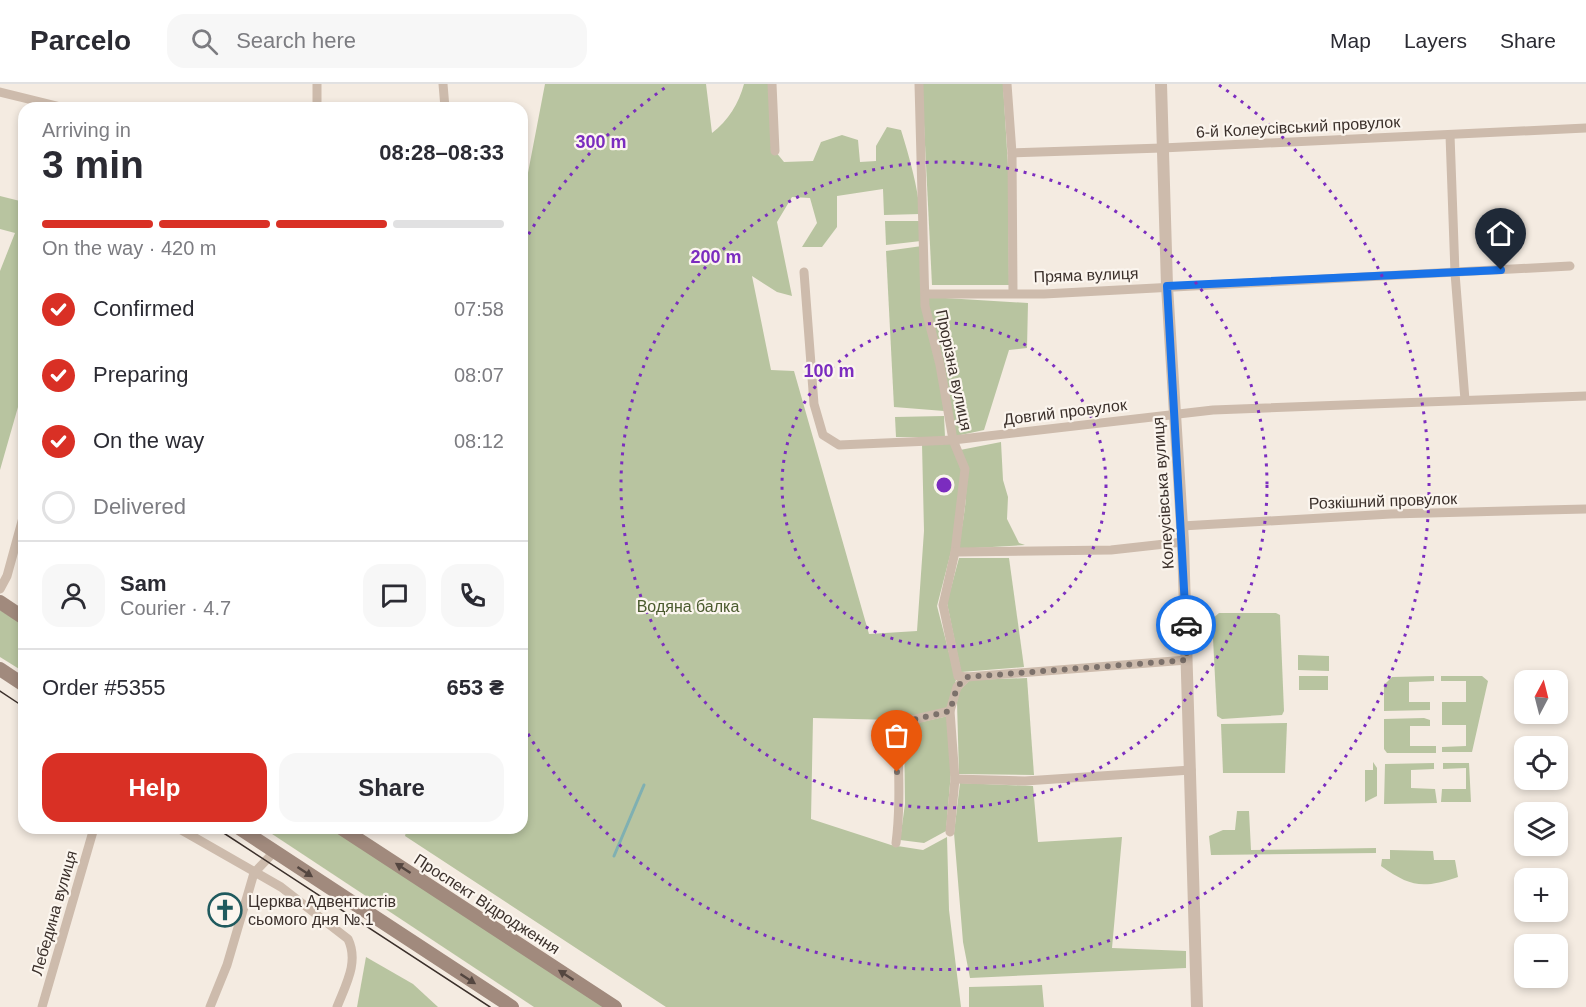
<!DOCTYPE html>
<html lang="en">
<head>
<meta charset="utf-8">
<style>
  :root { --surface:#fff; --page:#f7f7f7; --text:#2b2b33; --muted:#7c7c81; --line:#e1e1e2; --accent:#d93025 }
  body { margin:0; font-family:Arial,sans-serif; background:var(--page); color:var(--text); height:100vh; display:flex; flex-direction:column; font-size:22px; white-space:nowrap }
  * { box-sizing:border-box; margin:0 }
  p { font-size:20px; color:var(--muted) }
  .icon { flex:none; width:33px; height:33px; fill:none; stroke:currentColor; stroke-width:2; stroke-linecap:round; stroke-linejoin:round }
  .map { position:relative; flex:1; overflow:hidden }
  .panel { position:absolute; left:18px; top:18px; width:510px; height:732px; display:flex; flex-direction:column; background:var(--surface); border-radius:18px; box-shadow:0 3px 9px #0003 }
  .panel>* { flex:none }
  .needle { width:39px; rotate:7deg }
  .buttons { position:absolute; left:1514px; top:586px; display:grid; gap:12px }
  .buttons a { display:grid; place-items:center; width:54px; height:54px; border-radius:12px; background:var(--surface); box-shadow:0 3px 9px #0003; font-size:30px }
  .pin { position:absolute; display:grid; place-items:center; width:51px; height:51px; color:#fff; margin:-62px -26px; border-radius:50% 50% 50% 0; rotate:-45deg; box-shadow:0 0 6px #0007 }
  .pin .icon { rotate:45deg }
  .courier { position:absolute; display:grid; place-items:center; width:60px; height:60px; margin:-30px; border:4px solid #1a73e8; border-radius:50%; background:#fff; color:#222; box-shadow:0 2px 8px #0007 }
  .head em { font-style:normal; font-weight:600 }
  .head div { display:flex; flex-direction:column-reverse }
  .head { display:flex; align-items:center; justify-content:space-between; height:102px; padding:0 24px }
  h1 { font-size:39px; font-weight:600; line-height:45px }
  .bar { display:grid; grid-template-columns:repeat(4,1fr); gap:9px 6px; align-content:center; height:72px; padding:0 24px }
  .bar i { height:8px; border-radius:4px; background:var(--line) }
  .bar .current { background:var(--accent) }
  .bar p { grid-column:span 4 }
  .line { display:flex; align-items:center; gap:15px; padding:0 24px; border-top:2px solid var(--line) }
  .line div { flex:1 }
  .round { display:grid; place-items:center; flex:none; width:63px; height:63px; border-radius:18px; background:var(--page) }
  ol { padding:0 24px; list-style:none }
  li { display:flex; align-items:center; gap:18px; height:66px }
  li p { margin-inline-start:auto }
  li .icon { padding:6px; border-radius:50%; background:var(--accent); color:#fff; stroke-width:4 }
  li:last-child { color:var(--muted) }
  li i { width:33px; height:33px; border:3px solid var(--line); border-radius:50% }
  .action { display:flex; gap:12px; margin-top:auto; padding:12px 24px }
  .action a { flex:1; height:69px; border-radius:18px; background:var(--accent); color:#fff; font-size:24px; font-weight:600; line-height:69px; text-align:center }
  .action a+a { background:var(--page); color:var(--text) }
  header { display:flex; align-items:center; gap:36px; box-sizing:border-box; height:84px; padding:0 30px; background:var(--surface); border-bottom:2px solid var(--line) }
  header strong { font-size:28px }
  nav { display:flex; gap:33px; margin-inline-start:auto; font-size:21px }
  .search { width:420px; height:54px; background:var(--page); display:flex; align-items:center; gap:15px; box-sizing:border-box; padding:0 21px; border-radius:18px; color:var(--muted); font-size:22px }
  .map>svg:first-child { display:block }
  .green { fill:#b8c4a0 }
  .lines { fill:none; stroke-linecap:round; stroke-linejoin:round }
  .stream { stroke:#7fb0b2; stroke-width:3 }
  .minor { stroke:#cdbbac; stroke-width:9 }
  .tertiary { stroke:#cdbbac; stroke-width:12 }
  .secondary { stroke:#a18a7d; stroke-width:14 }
  .tram { stroke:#3b302b; stroke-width:1.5 }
  .oneway { fill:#544640 }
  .done { stroke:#7c716b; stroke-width:6; stroke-dasharray:0 10.8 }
  .route { stroke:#1a73e8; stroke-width:8 }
  .ring { fill:none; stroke:#7b2cbf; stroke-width:3; stroke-dasharray:3 6 }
  .labels { text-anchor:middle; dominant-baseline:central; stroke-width:4.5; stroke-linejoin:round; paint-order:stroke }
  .street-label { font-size:16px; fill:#3b302b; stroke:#fbf5ee }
  .park-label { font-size:16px; fill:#4a5a2e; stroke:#fbf5ee }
  .poi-label { font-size:16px; fill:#3b302b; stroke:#fbf5ee; text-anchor:start }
  .centre { fill:#7b2cbf; stroke:#fbf5ee; stroke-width:3 }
  .ring-label { font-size:18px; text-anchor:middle; font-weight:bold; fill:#7b2cbf; stroke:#fbf5ee; stroke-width:4.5; stroke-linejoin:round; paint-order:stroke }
</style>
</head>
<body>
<header>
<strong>Parcelo</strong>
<div class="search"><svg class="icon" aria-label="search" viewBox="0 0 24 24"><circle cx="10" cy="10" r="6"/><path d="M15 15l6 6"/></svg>Search here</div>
<nav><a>Map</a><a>Layers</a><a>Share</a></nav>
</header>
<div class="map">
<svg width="1586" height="923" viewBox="0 0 1586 923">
  <rect width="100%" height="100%" fill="#f4ebe1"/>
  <g class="green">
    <path d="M545,0H706L712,49C728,37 739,19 744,0H772L775,67L784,78L813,77L821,58L842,51L858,56L860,78L876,77V62L887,43L901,46C909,72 918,103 920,130L884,131L883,105L837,112V143L822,163H802L817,139L810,114L792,113L777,138L792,212L777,208L752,192L771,286L794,287L869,550L917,547L924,447L922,360L951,359L962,386L953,460L937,522L956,596L947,624L894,636L813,634L811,735L891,761L923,766L947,753L949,826L961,923H666L405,752L407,744H522V120Z"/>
    <path d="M922,0H1003L1008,82L1009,201H932Z"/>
    <path d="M0,112L24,118V302L0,386V187L15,149L0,145Z"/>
    <path d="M885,137H920L921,157L886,161Z"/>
    <path d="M922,162L944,327L894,323L886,167Z"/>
    <path d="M929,213L1028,219L1027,264L1009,266L984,346L956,352L929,223Z"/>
    <path d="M944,332L945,353H896L895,333Z"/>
    <path d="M1001,358L1003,396L1008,413L1007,435L1019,459L1025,461L958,465C964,432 972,397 960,366Z"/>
    <path d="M959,474H1009L1024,583L961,588L947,519Z"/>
    <path d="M0,526L24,541V588L0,573Z"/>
    <path d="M1219,529H1276L1280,531L1284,627L1282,631L1222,635L1217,632L1212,535Z"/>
    <path d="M1298,571L1329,572V587L1298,586Z"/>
    <rect x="1299" y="592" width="29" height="14"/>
    <path d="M1434,592V597L1409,598V618H1430V626L1384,627V601L1392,593Z"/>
    <path d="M1441,592H1482L1488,597L1472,668H1442V663L1466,662V641H1442V618H1466V597H1441Z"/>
    <path d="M1027,594L1034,691L959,690L957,618L959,607L970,596Z"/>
    <path d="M948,632L951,688L946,747L924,759L900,756L905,720L904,642Z"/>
    <path d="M1424,634L1430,636V642H1410V662H1436V669H1387L1384,665V635Z"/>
    <path d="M1287,639L1285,689H1223L1221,640Z"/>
    <path d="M1373,678L1377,684V712L1365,718V686H1373Z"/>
    <path d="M1434,679V685L1411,686V704L1435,705L1437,719L1384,720L1385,680Z"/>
    <path d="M1443,679H1469L1471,718H1441L1442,705H1466V684L1443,685Z"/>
    <path d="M960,699L1033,702L1038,758L1122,753L1112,864L1186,867V884L970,894L963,858L954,749Z"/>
    <path d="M1237,727H1249L1251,766L1376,764V769L1211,771L1209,752L1223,746H1235Z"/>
    <path d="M263,744H334L605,923H534Z"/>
    <path d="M1390,766L1433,767L1434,776H1455L1458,793C1422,805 1411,803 1381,782L1382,775H1390Z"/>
    <path d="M366,873L413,900L438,923H357Z"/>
    <path d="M1042,901L1044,923H969V903Z"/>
  </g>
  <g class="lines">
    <path class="stream" d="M614,772L644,701"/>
    <g class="minor">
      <path d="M317,0V24"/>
      <path d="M443,0L445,24"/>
      <path d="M772,0L775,67"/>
      <path d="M919,0L925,222L940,281L953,356L965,385L955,468L943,521L958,592L967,593L957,603L950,627L955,695L950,748"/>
      <path d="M1007,0L1012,69L1013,208"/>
      <path d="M0,8L65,24"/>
      <path d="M1450,51L1455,189L1465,316"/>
      <path d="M1012,69L1162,64L1586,44"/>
      <path d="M804,188L814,320L823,351L839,361L953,356L1213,326L1586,312"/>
      <path d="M926,210H1044L1570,182"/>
      <path d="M1182,442L1391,430L1586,425"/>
      <path d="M955,468L1111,466L1183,458"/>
      <path d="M0,505L7,492L24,430"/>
      <path d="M967,593L1187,576"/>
      <path d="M955,695L1025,697L1191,686"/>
      <path d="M178,744L281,803L348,855C359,878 346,900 337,923"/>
      <path d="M896,759C901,720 898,682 898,643L903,638L950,627"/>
      <path d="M42,923L94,744"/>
      <path d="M210,923L227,881L254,789L274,768"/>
    </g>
    <path class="tertiary" d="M1161,0L1167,202L1183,458L1197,923"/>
    <g class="secondary">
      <path d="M0,518L24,534"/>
      <path d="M0,585L24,601"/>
      <path d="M239,744L512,923"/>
      <path d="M341,744L615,923"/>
    </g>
    <g class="tram">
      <path d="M0,607L24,623"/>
      <path d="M216,744L490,923"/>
    </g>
  </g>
  <defs><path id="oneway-solid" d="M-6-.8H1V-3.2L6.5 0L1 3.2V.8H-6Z" transform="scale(1.5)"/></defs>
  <g class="oneway">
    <use href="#oneway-solid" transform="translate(403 784) rotate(-147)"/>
    <use href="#oneway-solid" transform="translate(305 788) rotate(33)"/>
    <use href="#oneway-solid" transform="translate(566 891) rotate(-147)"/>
    <use href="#oneway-solid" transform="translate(468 895) rotate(33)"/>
  </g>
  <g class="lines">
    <path class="done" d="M897,688L900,639L950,627L957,603L967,593L1187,576L1186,541"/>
    <path class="route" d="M1186,541L1167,202L1501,186"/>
  </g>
  <g class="ring">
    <circle cx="944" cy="401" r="162"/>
    <circle cx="944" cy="401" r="323"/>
    <path d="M524 158A485 485 0 0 1 669 1M1219 1A485 485 0 1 1 524 643"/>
  </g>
  <defs>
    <symbol id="church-ring" viewBox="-11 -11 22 22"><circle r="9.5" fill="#fbf5ee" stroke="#1f5a5e" stroke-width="1.5"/><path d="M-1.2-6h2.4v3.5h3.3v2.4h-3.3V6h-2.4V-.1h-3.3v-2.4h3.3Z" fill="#1f5a5e"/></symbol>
  </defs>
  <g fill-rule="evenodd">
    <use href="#church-ring" x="206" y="807" width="38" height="38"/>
  </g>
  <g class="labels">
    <g class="street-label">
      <text transform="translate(1298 43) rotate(-3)">6-й Колеусівський провулок</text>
      <text transform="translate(1086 191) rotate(-2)">Пряма вулиця</text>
      <text transform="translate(954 286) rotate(78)">Прорізна вулиця</text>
      <text transform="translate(1065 328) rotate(-7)">Довгий провулок</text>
      <text transform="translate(1163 409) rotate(-94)">Колеусівська вулиця</text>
      <text transform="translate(1383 417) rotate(-2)">Розкішний провулок</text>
      <text transform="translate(487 820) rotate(33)">Проспект Відродження</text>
      <text transform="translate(54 829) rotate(-74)">Лебедина вулиця</text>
    </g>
    <g class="park-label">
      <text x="688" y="522">Водяна балка</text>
    </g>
    <g class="poi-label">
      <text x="248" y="817">Церква Адвентистів<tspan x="248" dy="18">сьомого дня № 1</tspan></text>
    </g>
  </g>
  <circle cx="944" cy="401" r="9" class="centre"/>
  <g class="ring-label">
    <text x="601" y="64">300 m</text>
    <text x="716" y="179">200 m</text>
    <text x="829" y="293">100 m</text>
  </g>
</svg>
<div class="buttons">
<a><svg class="needle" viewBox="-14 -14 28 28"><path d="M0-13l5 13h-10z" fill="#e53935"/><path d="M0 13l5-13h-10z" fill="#7c7c81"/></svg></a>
<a><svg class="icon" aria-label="locate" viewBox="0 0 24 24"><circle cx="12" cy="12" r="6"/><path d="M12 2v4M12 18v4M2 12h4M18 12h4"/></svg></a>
<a><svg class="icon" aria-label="layers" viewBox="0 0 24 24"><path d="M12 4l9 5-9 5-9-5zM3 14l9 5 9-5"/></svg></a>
<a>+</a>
<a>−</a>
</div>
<div class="pin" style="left:897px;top:688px;background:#ea580c"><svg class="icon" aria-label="bag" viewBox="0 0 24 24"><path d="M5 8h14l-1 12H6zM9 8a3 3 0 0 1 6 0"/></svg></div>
<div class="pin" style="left:1501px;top:186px;background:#1f2937"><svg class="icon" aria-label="home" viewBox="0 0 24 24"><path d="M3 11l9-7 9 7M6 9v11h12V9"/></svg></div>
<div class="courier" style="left:1186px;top:541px"><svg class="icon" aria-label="car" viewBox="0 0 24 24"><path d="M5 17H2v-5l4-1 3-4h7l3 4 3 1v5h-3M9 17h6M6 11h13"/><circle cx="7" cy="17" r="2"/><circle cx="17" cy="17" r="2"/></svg></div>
<section class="panel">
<div class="head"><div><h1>3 min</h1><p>Arriving in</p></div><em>08:28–08:33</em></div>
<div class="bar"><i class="current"></i><i class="current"></i><i class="current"></i><i></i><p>On the way · 420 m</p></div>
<ol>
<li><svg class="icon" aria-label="check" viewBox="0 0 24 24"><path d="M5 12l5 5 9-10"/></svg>Confirmed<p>07:58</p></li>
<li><svg class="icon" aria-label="check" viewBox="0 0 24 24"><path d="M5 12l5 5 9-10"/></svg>Preparing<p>08:07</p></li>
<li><svg class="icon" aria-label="check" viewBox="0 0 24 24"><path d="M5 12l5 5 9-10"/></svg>On the way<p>08:12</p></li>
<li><i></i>Delivered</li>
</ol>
<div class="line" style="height:108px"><a class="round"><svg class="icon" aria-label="person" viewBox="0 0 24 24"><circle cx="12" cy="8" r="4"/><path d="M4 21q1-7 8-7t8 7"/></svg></a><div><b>Sam</b><p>Courier · 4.7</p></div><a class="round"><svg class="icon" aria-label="chat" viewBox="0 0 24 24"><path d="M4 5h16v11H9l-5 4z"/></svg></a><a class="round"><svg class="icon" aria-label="phone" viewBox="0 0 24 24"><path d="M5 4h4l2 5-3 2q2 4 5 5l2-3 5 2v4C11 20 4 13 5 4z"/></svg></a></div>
<div class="line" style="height:78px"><div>Order #5355</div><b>653 ₴</b></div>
<div class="action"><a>Help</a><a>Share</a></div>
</section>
</div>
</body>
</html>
